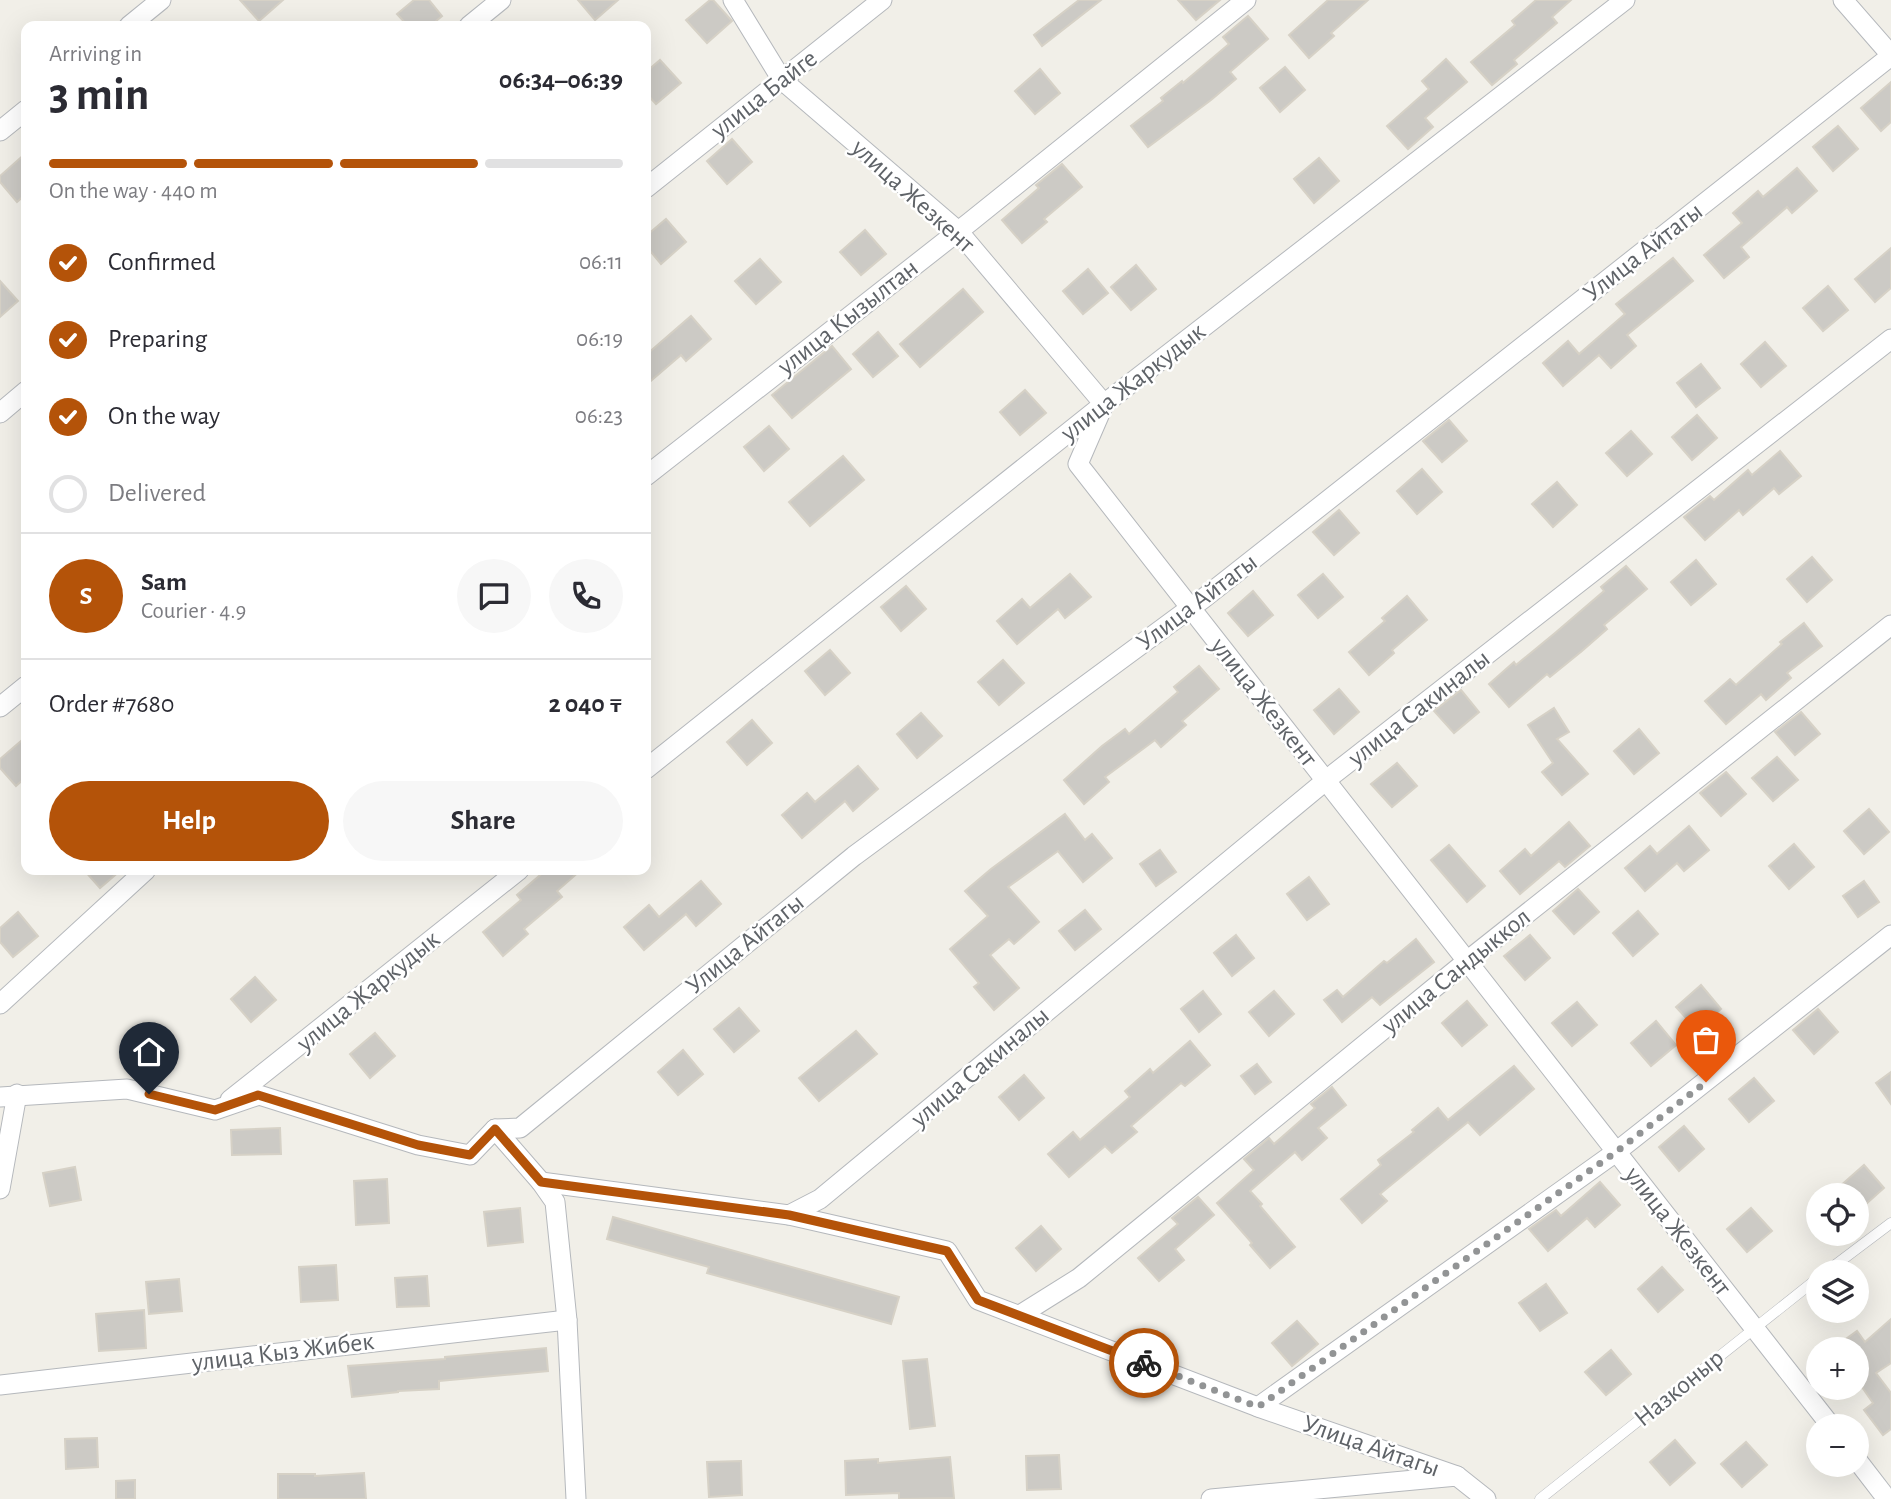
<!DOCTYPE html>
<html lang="en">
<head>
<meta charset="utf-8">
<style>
  :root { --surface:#fff; --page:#f7f7f7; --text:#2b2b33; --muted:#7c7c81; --line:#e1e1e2; --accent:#b45309 }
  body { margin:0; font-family:"Alegreya Sans",sans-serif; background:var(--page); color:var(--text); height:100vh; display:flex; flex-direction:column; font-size:26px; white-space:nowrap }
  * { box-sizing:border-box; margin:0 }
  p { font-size:23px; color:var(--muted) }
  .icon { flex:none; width:38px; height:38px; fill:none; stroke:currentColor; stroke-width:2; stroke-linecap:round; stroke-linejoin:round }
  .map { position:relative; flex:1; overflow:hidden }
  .details { position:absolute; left:21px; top:21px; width:630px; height:854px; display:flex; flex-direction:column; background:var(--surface); border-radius:14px; box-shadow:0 7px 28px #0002 }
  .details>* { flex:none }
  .fabs { position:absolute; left:1806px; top:1183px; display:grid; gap:14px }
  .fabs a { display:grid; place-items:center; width:63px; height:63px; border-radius:50%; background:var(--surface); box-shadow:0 7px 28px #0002; font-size:35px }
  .pin { position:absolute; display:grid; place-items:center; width:60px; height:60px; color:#fff; margin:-72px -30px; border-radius:50% 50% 50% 0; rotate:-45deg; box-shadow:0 0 7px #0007 }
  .pin .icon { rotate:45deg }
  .courier { position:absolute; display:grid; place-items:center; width:70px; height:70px; margin:-35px; border:5px solid #b45309; border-radius:50%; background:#fff; color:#222; box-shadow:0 2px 9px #0007 }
  .overview em { font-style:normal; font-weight:600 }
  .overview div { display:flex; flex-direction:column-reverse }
  .overview { display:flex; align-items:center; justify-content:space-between; height:119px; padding:0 28px }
  h1 { font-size:46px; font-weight:600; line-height:52px }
  .bar { display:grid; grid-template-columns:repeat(4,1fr); gap:10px 7px; align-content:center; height:84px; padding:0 28px }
  .bar i { height:9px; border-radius:5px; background:var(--line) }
  .bar .current { background:var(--accent) }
  .bar p { grid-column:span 4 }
  .line { display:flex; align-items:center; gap:18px; padding:0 28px; border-top:2px solid var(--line) }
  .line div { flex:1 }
  .round { display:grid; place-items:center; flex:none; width:74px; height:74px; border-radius:37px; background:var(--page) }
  ol { padding:0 28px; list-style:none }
  li { display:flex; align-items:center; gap:21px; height:77px }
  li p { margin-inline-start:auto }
  li .icon { padding:7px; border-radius:50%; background:var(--accent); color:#fff; stroke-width:4 }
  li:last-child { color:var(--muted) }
  li i { width:38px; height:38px; border:4px solid var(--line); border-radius:50% }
  .primary-button { display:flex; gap:14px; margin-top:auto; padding:14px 28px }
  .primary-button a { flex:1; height:80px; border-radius:42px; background:var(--accent); color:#fff; font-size:28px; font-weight:600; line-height:80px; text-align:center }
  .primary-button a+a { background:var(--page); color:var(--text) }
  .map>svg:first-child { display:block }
  .building { fill:#cccac5; stroke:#d6d1c6; stroke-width:2 }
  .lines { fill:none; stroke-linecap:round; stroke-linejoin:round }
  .lane-casing { stroke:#b5b8bc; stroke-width:11 }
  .street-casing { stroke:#b5b8bc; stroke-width:21 }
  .lane { stroke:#fff; stroke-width:10 }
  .street { stroke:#fff; stroke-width:19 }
  .done { stroke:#929495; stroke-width:7; stroke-dasharray:0 12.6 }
  .route { stroke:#b45309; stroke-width:9 }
  .labels { text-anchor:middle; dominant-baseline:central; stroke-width:5; stroke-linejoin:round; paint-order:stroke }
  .street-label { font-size:26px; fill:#5f6368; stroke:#fff }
</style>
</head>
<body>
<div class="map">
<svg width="1891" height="1499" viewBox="0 0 1891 1499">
  <rect width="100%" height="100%" fill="#f1efe8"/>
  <g class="building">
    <path d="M240,0H283L259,21Z"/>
    <path d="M414,0H429L442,16L430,26H408L397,14Z"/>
    <path d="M578,0H618L595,20Z"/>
    <path d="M710,0H713L732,21L707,43L686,20Z"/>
    <path d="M1079,0H1101L1042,46L1034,35Z"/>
    <path d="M1178,0H1220L1196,20Z"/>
    <path d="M1328,0H1368L1331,33L1334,36L1309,58L1289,35Z"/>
    <path d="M1536,0H1571L1552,17L1557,23L1514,60L1517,64L1492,85L1471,62L1515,25L1512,21Z"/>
    <path d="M1248,16L1268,39L1230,72L1236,79L1211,100L1148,147L1131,126L1163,101L1161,98L1182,81L1183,83L1229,44L1223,37Z"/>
    <path d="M1446,59L1467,82L1425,118L1433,127L1408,149L1387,126L1429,89L1422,81Z"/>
    <path d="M660,60L681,83L656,104L646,93V72Z"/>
    <path d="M1285,67L1305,90L1280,112L1260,88Z"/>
    <path d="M1040,69L1060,93L1035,114L1015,91Z"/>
    <path d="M1891,82V122L1881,131L1861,108Z"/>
    <path d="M1838,126L1858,149L1833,171L1813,147Z"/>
    <path d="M732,139L752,162L727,184L707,161Z"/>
    <path d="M26,153V194L17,202L0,182V176Z"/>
    <path d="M1319,158L1339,181L1314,203L1294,179Z"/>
    <path d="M1062,164L1082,187L1044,219L1047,222L1022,243L1002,220L1039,188L1036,185Z"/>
    <path d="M1797,168L1817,191L1792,213L1787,207L1741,247L1749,257L1724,278L1704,255L1742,223L1733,213L1758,191L1763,197Z"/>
    <path d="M666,219L686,242L661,264L646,246V236Z"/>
    <path d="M865,230L886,254L861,275L840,252Z"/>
    <path d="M1891,248V288L1875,302L1855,279Z"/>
    <path d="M1673,258L1693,281L1627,335L1636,346L1611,368L1599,355L1563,386L1543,363L1568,341L1579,354L1625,314L1616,304Z"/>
    <path d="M760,259L781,282L756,304L735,281Z"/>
    <path d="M1136,265L1156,289L1131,310L1111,287Z"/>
    <path d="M1088,269L1108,293L1083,314L1063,291Z"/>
    <path d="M0,281L18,301L0,317Z"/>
    <path d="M1828,286L1848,310L1823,331L1803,308Z"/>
    <path d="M963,289L983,312L920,367L900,344Z"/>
    <path d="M691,316L711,339L686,361L681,355L646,385V355Z"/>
    <path d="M878,332L898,356L873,377L853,354Z"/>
    <path d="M1765,342L1786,366L1761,387L1741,364Z"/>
    <path d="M832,346L851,369L792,418L772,395Z"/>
    <path d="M1701,364L1720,388L1696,407L1677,383Z"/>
    <path d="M1025,390L1046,413L1020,435L1000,412Z"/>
    <path d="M1697,415L1717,438L1692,460L1672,437Z"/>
    <path d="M1449,420L1467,441L1442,462L1423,441Z"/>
    <path d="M769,426L789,449L764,471L744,447Z"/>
    <path d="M1631,431L1652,454L1627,476L1606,453Z"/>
    <path d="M1780,451L1801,476L1779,494L1774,488L1743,515L1739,510L1705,540L1684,517L1710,496L1714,500L1748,470L1752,475Z"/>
    <path d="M843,456L864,480L810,526L789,502Z"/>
    <path d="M1422,469L1442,492L1417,514L1397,491Z"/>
    <path d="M1557,482L1577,505L1553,527L1532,504Z"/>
    <path d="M1339,510L1359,533L1334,555L1313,532Z"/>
    <path d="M1812,557L1832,580L1807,602L1787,579Z"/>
    <path d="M1696,560L1716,584L1691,605L1671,582Z"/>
    <path d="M1626,566L1647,589L1604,625L1607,629L1582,651L1550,677L1547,674L1509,707L1489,684L1514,662L1516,665L1555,633L1604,591L1601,587Z"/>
    <path d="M1070,574L1091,597L1065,618L1058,609L1017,644L997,621L1022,599L1030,608Z"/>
    <path d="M1323,574L1343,597L1318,618L1298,595Z"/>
    <path d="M906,586L926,609L901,631L881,607Z"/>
    <path d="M1253,591L1273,615L1248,636L1228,613Z"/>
    <path d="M1407,596L1427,620L1392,650L1394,653L1369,675L1349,652L1385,621L1382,618Z"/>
    <path d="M1804,623L1822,646L1787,673L1791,678L1766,700L1761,694L1726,724L1705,701L1730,679L1736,685L1782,644L1780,642Z"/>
    <path d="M830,650L850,673L825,695L805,671Z"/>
    <path d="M1003,660L1024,683L999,705L978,682Z"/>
    <path d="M1199,666L1219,689L1182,721L1186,725L1161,747L1155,740L1105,777L1109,782L1084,804L1064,780L1102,746L1125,729L1129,734L1178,692L1174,687Z"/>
    <path d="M1339,689L1359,712L1334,734L1314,710Z"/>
    <path d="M1461,690L1479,712L1454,733L1434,711Z"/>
    <path d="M1554,708L1569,732L1557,739L1588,774L1562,795L1542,772L1553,763L1528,725Z"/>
    <path d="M1801,712L1820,734L1795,755L1775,732Z"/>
    <path d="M921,713L942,736L917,758L897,734Z"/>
    <path d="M752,720L772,743L747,765L727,742Z"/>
    <path d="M1639,729L1659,753L1634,774L1614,751Z"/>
    <path d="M21,741L26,748V777L16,786L0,768V759Z"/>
    <path d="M1777,757L1798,780L1773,801L1752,778Z"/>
    <path d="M1397,763L1417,786L1392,807L1371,784Z"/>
    <path d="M858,766L878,789L853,811L845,801L802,838L782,815L807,793L815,802Z"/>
    <path d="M1726,772L1746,794L1721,816L1700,793Z"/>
    <path d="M1869,809L1889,832L1864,854L1844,831Z"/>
    <path d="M1065,814L1085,840L1092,834L1112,858L1083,882L1058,851L1008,887L1039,922L1014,944L1009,939L990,955L1019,988L994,1010L974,987L979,983L950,949L988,916L965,891L991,869Z"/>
    <path d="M1569,822L1590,846L1565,867L1559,861L1520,894L1500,871L1525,849L1531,856Z"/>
    <path d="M1689,826L1709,850L1684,871L1677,863L1645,891L1625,868L1650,846L1657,854Z"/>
    <path d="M1794,844L1814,867L1789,889L1769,866Z"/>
    <path d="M1449,845L1485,886L1467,902L1431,860Z"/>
    <path d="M1160,850L1176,872L1156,886L1140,864Z"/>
    <path d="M84,870H121L100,888Z"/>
    <path d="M546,870H581L557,891L562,897L524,929L528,934L503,956L483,932L521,900L517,895Z"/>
    <path d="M1309,877L1329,904L1307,920L1287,894Z"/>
    <path d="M701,881L721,904L696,926L686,914L644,950L624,927L649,905L659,917Z"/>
    <path d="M1864,881L1879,902L1858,917L1843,896Z"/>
    <path d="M1578,889L1599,912L1574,934L1553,911Z"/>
    <path d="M1085,910L1101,929L1075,950L1059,931Z"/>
    <path d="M1638,911L1658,934L1633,956L1613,933Z"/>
    <path d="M18,912L38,936L13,957L0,942V928Z"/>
    <path d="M1236,935L1254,958L1232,976L1214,953Z"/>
    <path d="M1530,935L1550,958L1525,980L1504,956Z"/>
    <path d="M1416,939L1434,962L1380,1005L1372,997L1342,1022L1324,1000L1337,990L1343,997L1384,961L1387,963Z"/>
    <path d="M255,977L276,1000L251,1022L231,999Z"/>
    <path d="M1701,985L1721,1009L1697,1030L1676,1007Z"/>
    <path d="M1203,991L1221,1014L1199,1032L1181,1009Z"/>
    <path d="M1274,991L1294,1014L1269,1036L1249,1012Z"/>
    <path d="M1467,1001L1487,1025L1462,1046L1442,1023Z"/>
    <path d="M1577,1002L1597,1025L1572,1046L1552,1023Z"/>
    <path d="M739,1008L759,1031L734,1052L714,1029Z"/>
    <path d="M1818,1009L1838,1032L1814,1054L1793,1030Z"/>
    <path d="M1656,1021L1676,1045L1651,1066L1631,1043Z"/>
    <path d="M856,1031L877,1054L819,1101L799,1078Z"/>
    <path d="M375,1033L395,1056L370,1078L350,1054Z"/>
    <path d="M1190,1041L1210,1065L1185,1086L1181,1083L1131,1126L1137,1132L1112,1153L1105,1146L1069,1177L1048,1154L1073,1132L1080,1140L1130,1097L1125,1091L1150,1069L1153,1073Z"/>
    <path d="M683,1050L703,1074L678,1095L658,1072Z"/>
    <path d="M1257,1064L1271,1082L1255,1094L1241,1076Z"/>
    <path d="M1514,1066L1534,1089L1480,1135L1468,1122L1380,1194L1387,1201L1362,1223L1341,1199L1381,1165L1378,1160L1414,1132L1412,1130L1438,1108L1448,1120Z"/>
    <path d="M1891,1072V1104L1876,1083Z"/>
    <path d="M1024,1075L1044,1098L1019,1120L999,1097Z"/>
    <path d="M1754,1078L1774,1101L1749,1122L1729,1099Z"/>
    <path d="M1332,1087L1346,1105L1318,1128L1327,1138L1302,1160L1295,1152L1250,1191L1262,1204L1260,1206L1295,1247L1270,1268L1250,1245L1252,1243L1217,1203L1254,1170L1244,1159L1269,1138L1274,1144L1315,1108L1311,1104Z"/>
    <path d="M1684,1126L1704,1149L1679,1171L1659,1147Z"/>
    <path d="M280,1128L281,1154L232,1155L231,1130Z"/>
    <path d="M1864,1165L1884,1188L1857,1212V1195H1846L1839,1187Z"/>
    <path d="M75,1167L81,1200L50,1206L43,1173Z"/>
    <path d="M387,1179L389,1223L356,1225L354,1181Z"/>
    <path d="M1600,1182L1620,1205L1595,1227L1587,1218L1548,1251L1529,1229L1556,1210L1561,1216Z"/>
    <path d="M1198,1197L1214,1215L1175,1249L1184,1260L1159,1281L1138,1258L1178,1224L1172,1218Z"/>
    <path d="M520,1208L523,1242L488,1246L484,1212Z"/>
    <path d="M1751,1208L1772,1231L1747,1252L1727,1229Z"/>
    <path d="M613,1217L899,1297L891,1324L707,1273L709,1267L607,1239Z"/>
    <path d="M1041,1226L1061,1249L1036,1271L1016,1248Z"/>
    <path d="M336,1265L338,1300L301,1302L299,1267Z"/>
    <path d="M1662,1267L1683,1290L1658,1312L1638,1289Z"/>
    <path d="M427,1276L429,1306L397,1307L395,1278Z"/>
    <path d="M179,1279L182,1311L149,1314L146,1282Z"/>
    <path d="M1546,1284L1567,1313L1540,1331L1519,1303Z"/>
    <path d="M144,1310L146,1348L99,1351L96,1314Z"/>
    <path d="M1891,1319V1363L1876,1373L1891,1393V1429L1883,1435L1864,1410L1873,1403L1857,1380V1349H1832L1857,1331L1865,1342Z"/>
    <path d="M1297,1321L1318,1344L1292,1366L1272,1343Z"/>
    <path d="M546,1348L548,1371L439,1381V1389L398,1391V1392L352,1397L348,1366L445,1359V1357Z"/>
    <path d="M1611,1350L1631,1374L1606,1395L1585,1372Z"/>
    <path d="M927,1359L935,1426L910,1429L903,1361Z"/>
    <path d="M97,1438L98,1467L66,1469L65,1439Z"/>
    <path d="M1675,1440L1695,1463L1670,1485L1650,1462Z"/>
    <path d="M1746,1442L1767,1465L1742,1487L1721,1464Z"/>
    <path d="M1059,1455L1061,1489L1027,1490L1026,1456Z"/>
    <path d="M950,1457L954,1498L899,1499V1493L846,1495L845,1461L878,1459V1463Z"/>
    <path d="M741,1461L742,1495L709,1497L707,1462Z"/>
    <path d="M364,1473L366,1499H278V1474H315V1476Z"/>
    <path d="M135,1480V1499H116V1481Z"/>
  </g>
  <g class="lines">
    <defs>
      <g id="lane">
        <path d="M1826,1272L1891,1223"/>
        <path d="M1540,1499L1818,1278"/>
      </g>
      <g id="street">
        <path d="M733,0L782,80L958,231L1104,404L1078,464L1831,1426"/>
        <path d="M1843,0L1891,55"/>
        <path d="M129,26L161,0"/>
        <path d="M469,26L501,0"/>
        <path d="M0,131L26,110"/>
        <path d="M646,188L882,0"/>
        <path d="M0,413L26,391"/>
        <path d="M646,476L970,222L1246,0"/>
        <path d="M0,707L26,686"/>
        <path d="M646,769L1104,404L1625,0"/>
        <path d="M0,1004L146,870"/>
        <path d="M0,1097L127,1089L215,1110L259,1095L418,1145L470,1155L495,1129L541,1182L555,1202L567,1320L576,1499"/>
        <path d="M230,1100L519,870"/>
        <path d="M495,1129L520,1128L854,856L1204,598L1891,56"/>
        <path d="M541,1182L789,1215L947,1251L978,1300L1258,1407L1457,1476"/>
        <path d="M0,1189L17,1094"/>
        <path d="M789,1215L820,1199L1335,773L1891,339"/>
        <path d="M1020,1315L1079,1278L1467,961L1891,625"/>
        <path d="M0,1385L567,1320"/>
        <path d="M1258,1407L1616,1152L1891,935"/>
        <path d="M1857,1460L1887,1499"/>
        <path d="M1211,1499L1457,1476L1486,1499"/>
      </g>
    </defs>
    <use href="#lane" class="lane-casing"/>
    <use href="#street" class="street-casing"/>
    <use href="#lane" class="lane"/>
    <use href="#street" class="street"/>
  </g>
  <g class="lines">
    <path class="done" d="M1144,1363L1258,1407L1616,1152L1706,1082"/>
    <path class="route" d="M149,1094L215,1110L258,1095L418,1145L470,1155L495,1129L541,1182L789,1215L947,1251L978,1300L1144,1363"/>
  </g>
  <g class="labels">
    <g class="street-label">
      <text transform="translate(764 94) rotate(-38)">улица Байге</text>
      <text transform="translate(913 196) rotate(42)">улица Жезкент</text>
      <text transform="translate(1643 252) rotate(-38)">Улица Айтагы</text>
      <text transform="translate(848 317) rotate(-38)">улица Кызылтан</text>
      <text transform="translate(1133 382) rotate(-38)">улица Жаркудык</text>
      <text transform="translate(1197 602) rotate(-37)">Улица Айтагы</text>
      <text transform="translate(1264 702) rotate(52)">улица Жезкент</text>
      <text transform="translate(1419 708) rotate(-38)">улица Сакиналы</text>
      <text transform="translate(745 944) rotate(-39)">Улица Айтагы</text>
      <text transform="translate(1456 971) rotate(-39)">улица Сандыккол</text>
      <text transform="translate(368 991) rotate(-39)">улица Жаркудык</text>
      <text transform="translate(980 1067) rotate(-40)">улица Сакиналы</text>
      <text transform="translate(1678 1231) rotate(52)">улица Жезкент</text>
      <text transform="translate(283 1352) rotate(-7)">улица Кыз Жибек</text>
      <text transform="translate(1679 1388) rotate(-39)">Назконыр</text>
      <text transform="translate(1371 1446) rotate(19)">Улица Айтагы</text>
    </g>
  </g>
</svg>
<div class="fabs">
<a><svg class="icon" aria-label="locate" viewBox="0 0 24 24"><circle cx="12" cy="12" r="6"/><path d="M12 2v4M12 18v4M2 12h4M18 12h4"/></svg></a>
<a><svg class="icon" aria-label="layers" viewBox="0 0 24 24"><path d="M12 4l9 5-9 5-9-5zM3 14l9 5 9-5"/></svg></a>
<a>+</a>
<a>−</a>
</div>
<div class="pin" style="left:1706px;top:1082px;background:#ea580c"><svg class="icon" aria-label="bag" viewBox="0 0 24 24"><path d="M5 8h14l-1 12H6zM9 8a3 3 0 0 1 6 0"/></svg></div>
<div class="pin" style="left:149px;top:1094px;background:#1f2937"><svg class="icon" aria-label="home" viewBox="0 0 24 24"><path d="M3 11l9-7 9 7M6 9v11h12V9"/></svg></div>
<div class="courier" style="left:1144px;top:1363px"><svg class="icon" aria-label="bike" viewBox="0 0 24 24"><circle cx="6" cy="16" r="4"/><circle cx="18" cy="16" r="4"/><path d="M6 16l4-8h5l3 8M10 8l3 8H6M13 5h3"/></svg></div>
<section class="details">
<div class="overview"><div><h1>3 min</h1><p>Arriving in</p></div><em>06:34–06:39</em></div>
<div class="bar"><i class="current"></i><i class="current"></i><i class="current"></i><i></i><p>On the way · 440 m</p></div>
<ol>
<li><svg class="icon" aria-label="check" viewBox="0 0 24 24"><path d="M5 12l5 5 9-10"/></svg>Confirmed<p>06:11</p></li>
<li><svg class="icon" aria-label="check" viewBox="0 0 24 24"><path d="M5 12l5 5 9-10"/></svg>Preparing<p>06:19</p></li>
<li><svg class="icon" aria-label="check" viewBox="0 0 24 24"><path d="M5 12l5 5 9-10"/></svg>On the way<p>06:23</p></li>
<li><i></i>Delivered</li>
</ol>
<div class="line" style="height:126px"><b class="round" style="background:var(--accent);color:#fff">S</b><div><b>Sam</b><p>Courier · 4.9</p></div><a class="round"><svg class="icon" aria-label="chat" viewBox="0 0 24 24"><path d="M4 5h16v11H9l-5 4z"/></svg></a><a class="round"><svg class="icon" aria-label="phone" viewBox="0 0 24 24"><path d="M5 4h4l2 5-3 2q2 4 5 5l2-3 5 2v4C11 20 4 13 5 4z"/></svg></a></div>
<div class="line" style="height:91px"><div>Order #7680</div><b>2 040 ₸</b></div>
<div class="primary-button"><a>Help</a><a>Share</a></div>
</section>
</div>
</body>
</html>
